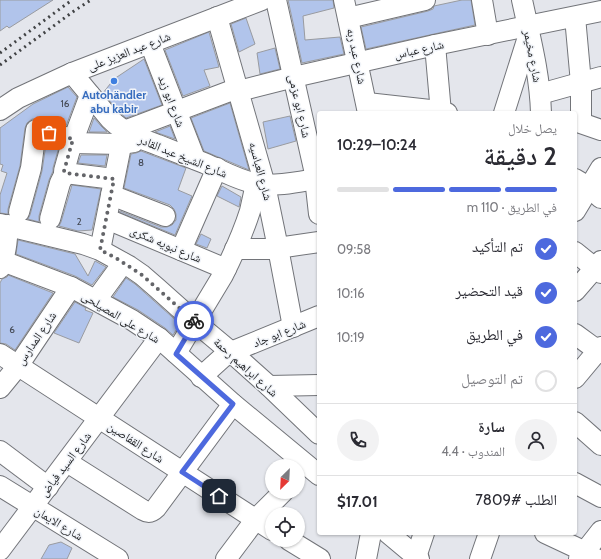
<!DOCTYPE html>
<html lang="ar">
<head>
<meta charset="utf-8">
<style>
  :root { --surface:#fff; --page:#f2f2f3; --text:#2b2b33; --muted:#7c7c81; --line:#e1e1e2; --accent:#4d69de }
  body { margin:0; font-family:Cabin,"Noto Naskh Arabic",sans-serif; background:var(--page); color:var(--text); direction:rtl; height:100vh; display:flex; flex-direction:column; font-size:15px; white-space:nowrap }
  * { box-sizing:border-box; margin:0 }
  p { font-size:13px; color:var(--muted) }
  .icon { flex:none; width:22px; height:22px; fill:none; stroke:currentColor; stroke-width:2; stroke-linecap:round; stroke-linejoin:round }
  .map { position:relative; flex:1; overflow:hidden; direction:ltr }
  .details { position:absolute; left:317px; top:111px; width:260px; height:424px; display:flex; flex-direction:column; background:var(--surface); border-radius:4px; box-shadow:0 1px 3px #0004; direction:rtl }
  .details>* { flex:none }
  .needle { width:26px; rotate:204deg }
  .fabs { position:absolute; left:265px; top:459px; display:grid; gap:8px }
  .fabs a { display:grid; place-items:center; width:40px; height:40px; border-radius:50%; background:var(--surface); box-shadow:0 1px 3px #0004; font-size:20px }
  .pin { position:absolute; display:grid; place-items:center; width:34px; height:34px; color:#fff; margin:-17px; border-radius:8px; box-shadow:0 2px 6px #0006 }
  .courier { position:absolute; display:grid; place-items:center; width:40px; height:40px; margin:-20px; border:3px solid #4d69de; border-radius:50%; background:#fff; color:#222; box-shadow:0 1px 5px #0007 }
  .headline em { font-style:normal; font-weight:600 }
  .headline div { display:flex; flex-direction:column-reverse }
  .headline { display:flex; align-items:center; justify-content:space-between; height:68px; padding:0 20px }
  h1 { font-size:26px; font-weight:600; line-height:30px }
  .bar { display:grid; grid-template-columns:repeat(4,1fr); gap:6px 4px; align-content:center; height:48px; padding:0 20px }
  .bar i { height:5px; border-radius:3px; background:var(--line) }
  .bar .selected { background:var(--accent) }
  .bar p { grid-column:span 4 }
  .line { display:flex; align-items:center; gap:10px; padding:0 20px; border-top:1px solid var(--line) }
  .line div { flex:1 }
  .round { display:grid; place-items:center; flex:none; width:42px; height:42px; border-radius:21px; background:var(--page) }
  ol { padding:0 20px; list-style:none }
  li { display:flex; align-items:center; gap:12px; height:44px }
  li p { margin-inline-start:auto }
  li .icon { padding:4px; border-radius:50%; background:var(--accent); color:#fff; stroke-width:4 }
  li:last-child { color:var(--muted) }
  li i { width:22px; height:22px; border:2px solid var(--line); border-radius:50% }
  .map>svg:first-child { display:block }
  .building { fill:#b1c4eb; stroke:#999ba0 }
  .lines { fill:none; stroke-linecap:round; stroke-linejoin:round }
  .minor-casing { stroke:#727479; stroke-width:22 }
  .minor { stroke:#fff; stroke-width:20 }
  .rail { stroke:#414345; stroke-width:3; stroke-dasharray:2 4; stroke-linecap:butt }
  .done { stroke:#646569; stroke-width:4; stroke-dasharray:0 7.2 }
  .route { stroke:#4d69de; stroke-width:5 }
  .shop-dot { fill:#3f7fe0; stroke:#f1f4f9; stroke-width:1.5 }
  .labels { text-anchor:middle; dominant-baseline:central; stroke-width:3; stroke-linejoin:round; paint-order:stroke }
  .number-label { font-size:10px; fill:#444954 }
  .street-label { font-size:12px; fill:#1f2022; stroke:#f1f4f9 }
  .shop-label { font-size:12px; font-weight:bold; fill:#366cbe; stroke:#f1f4f9 }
</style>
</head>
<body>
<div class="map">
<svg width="601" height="559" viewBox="0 0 601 559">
  <rect width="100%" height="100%" fill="#e4e6ec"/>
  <g class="building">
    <path d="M0,0H53L9,28L7,26L0,31Z"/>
    <path d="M288,0H333L334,8L303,16L305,40L340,37L344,54L302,63Z"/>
    <path d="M462,0H471L475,25L366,49L361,27L428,11L433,9L434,6Z"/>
    <path d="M246,18L255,44L239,52L231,24Z"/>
    <path d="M209,32L219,67L204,70L210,86L183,96L165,50Z"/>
    <path d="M275,48L280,69L260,74L257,53Z"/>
    <path d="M144,59L162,105L126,118L118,111L103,93L114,79Z"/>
    <path d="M68,87L77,97L66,126L38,119H32L27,123L25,128L20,166L8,209V214L0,213V195L7,173L1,171L3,165L0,164V128L33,104Z"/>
    <path d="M230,103L249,170L204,151L191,118Z"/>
    <path d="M290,116L296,141L268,149L263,122Z"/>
    <path d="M94,118L101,126L107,132H89Z"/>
    <path d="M170,126L175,139L155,132Z"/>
    <path d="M46,144L59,147L53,168V171L49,180L39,216V222L28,219L30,215L42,171Z"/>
    <path d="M141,151L186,168L178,190L192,196L175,235L119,212L120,211L161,227H167L172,225L176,220V214L174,209L170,205L124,188L131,154L136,153Z"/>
    <path d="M81,155H107L105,166L78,163Z"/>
    <path d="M72,185L101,189L92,230L78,231L59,226L61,222Z"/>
    <path d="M222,186L241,197L239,207L217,196Z"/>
    <path d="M201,234L211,239L207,248L196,244Z"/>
    <path d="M18,240L75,254L88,276L95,261L106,267L92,285L75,276L16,254Z"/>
    <path d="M8,275L53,293L15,350L6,344L0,343V283L2,279L7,277Z"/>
    <path d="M126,278L135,284L180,324L173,335L165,328L138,310L113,297Z"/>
    <path d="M75,302L86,308L85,310L93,313L79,343L54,333Z"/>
    <path d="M61,542L72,548L67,559H41L49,545Z"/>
  </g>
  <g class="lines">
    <defs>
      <g id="minor">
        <path d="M276,0L314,169L319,214"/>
        <path d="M344,0L368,113"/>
        <path d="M482,0L488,35"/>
        <path d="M522,0C530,37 540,75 541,113"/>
        <path d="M217,17L265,185L278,248L293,327"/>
        <path d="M575,17L581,83V122"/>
        <path d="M348,18L425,0"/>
        <path d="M150,43L195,159"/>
        <path d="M435,45L441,113"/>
        <path d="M72,73L110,119C124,133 139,138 158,145C173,151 189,157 204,163C221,170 239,181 258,184C278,187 299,181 319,179"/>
        <path d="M239,91L294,77L435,45L601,11"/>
        <path d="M540,94L601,77"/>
        <path d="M367,103L430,110L447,113"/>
        <path d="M0,110L18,98L72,73L262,0"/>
        <path d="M504,113L528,37"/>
        <path d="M575,121L601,130"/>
        <path d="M72,143L121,144L134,142"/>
        <path d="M65,173L114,179"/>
        <path d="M575,179L590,188L601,198"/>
        <path d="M111,195L165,216"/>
        <path d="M575,211L601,168"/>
        <path d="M19,212L31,168L36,130L73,139"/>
        <path d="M50,219L60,183L65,173L64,171L71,146L90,95"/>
        <path d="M107,219L226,269"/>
        <path d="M0,224L83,244L100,250L129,266L142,275L157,288L195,322L231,352L269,386L319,434"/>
        <path d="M235,249H271L319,242"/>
        <path d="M100,250L124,131L238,88"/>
        <path d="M181,250L217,168"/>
        <path d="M575,252L601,273"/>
        <path d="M0,260L71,287L132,320L159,338L233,404L319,475"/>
        <path d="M0,268C6,255 7,240 8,225"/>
        <path d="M575,291L601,261"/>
        <path d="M96,300L123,263"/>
        <path d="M575,334L601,353"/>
        <path d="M176,353L223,275C233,255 243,233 250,211C252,202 254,193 256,184"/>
        <path d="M0,354L272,530"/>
        <path d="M201,377L222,358L231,352L319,316"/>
        <path d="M575,378L601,347"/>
        <path d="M269,386L319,385"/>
        <path d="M0,388L18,366L71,287"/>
        <path d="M575,422L601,445"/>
        <path d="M0,451L48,487"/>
        <path d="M67,462L143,510C148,513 152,512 156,508L233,404"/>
        <path d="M575,483L601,497"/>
        <path d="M0,486L118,559"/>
        <path d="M388,533L419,559"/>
        <path d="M545,533L577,548L596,559"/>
        <path d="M289,540L320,559"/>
        <path d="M0,550L159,338"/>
        <path d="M416,557L424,533"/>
        <path d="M226,559L256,519L283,492"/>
        <path d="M366,559L371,533"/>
        <path d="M480,559L489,533"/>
        <path d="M579,559L601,531"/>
      </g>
    </defs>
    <use href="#minor" class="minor-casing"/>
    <use href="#minor" class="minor"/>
    <g class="rail">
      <path d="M0,53L72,0"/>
      <path d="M0,65L74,11L91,0"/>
    </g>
  </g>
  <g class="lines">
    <path class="done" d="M49,133L73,139L64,171L65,173L114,179L100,250L116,258L142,275L194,321"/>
    <path class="route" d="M194,321L195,322L176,354L233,404L182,472L219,496"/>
  </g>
  <circle class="shop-dot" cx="114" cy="81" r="4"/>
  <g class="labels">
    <g class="number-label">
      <text x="65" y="103">16</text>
      <text x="141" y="162">8</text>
      <text x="79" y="221">2</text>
      <text x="12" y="329">6</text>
    </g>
    <g class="street-label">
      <text transform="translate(419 49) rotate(-12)">شارع عباس</text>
      <text transform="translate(129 51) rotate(-21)">شارع عبد العزيز على</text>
      <text transform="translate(357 56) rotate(78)">شارع عبد ربه</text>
      <text transform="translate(533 56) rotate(79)">شارع مخيمر</text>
      <text transform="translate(172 101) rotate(69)">شارع ابو زيد</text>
      <text transform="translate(300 106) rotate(77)">شارع ابو عزمى</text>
      <text transform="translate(183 156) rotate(22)">شارع الشيخ عبد القادر</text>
      <text transform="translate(261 171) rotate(75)">شارع العباسيه</text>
      <text transform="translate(166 244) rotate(23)">شارع نبويه شكرى</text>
      <text transform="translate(121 317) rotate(31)">شارع على المصيلحى</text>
      <text transform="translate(279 333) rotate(-22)">شارع ابو جاد</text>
      <text transform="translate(36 338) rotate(-56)">شارع المدارس</text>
      <text transform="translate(246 367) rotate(42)">شارع ابراهيم رحمة</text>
      <text transform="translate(136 442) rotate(33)">شارع القفاصين</text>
      <text transform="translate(65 464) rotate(-53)">شارع السيد فياض</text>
      <text transform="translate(59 523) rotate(31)">شارع الايمان</text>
    </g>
    <g class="shop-label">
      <text x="114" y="94">Autohändler<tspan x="114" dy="14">abu kabir</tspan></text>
    </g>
  </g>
</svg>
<div class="fabs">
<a><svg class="needle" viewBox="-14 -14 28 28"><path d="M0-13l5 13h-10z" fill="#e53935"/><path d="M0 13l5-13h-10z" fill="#7c7c81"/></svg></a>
<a><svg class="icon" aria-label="locate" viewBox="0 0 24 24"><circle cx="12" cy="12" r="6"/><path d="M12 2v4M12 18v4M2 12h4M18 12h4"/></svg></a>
</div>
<div class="pin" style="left:49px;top:133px;background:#ea580c"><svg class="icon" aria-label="bag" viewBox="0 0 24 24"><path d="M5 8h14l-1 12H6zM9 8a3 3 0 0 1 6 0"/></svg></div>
<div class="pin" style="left:219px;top:496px;background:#1f2937"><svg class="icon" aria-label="home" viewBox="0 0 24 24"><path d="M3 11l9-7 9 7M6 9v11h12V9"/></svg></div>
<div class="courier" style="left:194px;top:321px"><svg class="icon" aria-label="bike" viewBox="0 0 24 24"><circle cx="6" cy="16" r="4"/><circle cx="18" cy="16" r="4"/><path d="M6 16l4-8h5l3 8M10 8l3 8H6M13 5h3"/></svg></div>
<section class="details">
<div class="headline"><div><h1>2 دقيقة</h1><p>يصل خلال</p></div><em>10:24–10:29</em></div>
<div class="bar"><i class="selected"></i><i class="selected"></i><i class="selected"></i><i></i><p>في الطريق · 110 m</p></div>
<ol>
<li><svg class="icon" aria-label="check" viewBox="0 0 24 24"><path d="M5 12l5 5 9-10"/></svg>تم التأكيد<p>09:58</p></li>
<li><svg class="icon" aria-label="check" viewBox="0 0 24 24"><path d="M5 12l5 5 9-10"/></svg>قيد التحضير<p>10:16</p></li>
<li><svg class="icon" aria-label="check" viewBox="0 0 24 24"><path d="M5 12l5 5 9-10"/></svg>في الطريق<p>10:19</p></li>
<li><i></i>تم التوصيل</li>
</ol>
<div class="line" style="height:72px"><a class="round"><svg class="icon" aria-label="person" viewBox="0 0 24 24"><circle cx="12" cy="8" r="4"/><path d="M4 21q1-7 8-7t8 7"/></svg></a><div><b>سارة</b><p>المندوب · 4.4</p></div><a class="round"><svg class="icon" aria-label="phone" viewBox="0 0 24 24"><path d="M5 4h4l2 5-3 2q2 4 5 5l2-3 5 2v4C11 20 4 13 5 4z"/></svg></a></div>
<div class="line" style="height:52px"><div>الطلب #7809</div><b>$17.01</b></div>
</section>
</div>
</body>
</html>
